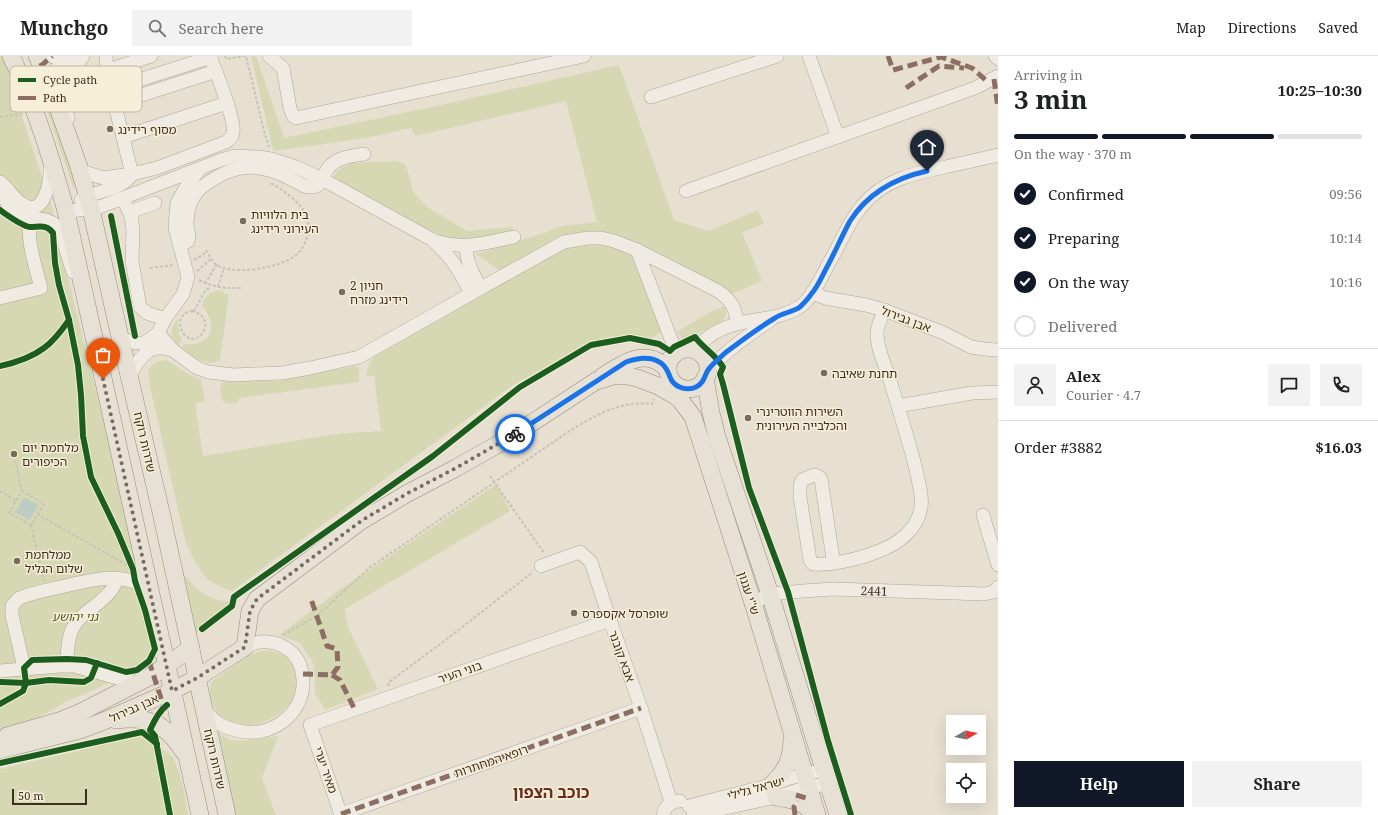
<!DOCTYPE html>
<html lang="en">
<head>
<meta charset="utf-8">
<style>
  :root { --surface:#fff; --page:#f2f2f2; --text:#202124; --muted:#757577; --line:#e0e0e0; --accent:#111827 }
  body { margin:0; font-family:"Noto Serif","Noto Sans Hebrew",serif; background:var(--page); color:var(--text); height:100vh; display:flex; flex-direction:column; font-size:15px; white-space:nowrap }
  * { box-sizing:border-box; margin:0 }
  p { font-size:13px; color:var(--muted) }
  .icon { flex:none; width:22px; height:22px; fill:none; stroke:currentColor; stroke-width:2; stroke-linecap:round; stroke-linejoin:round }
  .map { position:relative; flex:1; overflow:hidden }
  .details { display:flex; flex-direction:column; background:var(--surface); width:380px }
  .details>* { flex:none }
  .needle { width:26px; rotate:81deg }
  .buttons { position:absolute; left:946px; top:659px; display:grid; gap:8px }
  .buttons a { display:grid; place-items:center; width:40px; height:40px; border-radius:0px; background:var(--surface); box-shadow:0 4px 16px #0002; font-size:20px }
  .scale { position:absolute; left:12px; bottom:10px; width:75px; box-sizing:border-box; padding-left:4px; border:2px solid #3d2e20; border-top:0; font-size:11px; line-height:14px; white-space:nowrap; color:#3d2e20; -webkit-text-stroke:3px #f7eed8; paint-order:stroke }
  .pin { position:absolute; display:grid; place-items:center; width:34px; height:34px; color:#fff; margin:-41px -17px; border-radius:50% 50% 50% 0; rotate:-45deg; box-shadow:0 0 4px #0007 }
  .pin .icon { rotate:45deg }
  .courier { position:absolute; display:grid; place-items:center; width:40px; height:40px; margin:-20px; border:3px solid #1a73e8; border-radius:50%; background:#fff; color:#222; box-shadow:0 1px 5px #0007 }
  .summary em { font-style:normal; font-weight:700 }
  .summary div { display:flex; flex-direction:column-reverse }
  .summary { display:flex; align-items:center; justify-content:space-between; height:68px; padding:0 16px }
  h1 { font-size:26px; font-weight:700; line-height:30px }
  .bar { display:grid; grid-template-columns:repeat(4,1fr); gap:6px 4px; align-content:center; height:48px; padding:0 16px }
  .bar i { height:5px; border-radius:3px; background:var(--line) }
  .bar .current { background:var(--accent) }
  .bar p { grid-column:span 4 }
  .line { display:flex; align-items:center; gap:10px; padding:0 16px; border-top:1px solid var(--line) }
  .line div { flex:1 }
  .round { display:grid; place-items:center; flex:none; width:42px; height:42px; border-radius:0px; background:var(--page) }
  ol { padding:0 16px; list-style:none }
  li { display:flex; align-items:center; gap:12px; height:44px }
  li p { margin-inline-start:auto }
  li .icon { padding:4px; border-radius:50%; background:var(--accent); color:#fff; stroke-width:4 }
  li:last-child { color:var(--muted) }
  li i { width:22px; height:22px; border:2px solid var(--line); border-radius:50% }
  .cta { display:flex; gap:8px; margin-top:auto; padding:8px 16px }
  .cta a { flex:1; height:46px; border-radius:0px; background:var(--accent); color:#fff; font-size:16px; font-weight:700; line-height:46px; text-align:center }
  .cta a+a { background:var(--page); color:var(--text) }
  header { display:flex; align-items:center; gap:24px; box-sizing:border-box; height:56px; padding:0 20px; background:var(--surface); border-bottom:1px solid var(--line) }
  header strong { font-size:19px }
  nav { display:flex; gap:22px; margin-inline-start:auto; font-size:14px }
  .search { width:280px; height:36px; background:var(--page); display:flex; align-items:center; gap:10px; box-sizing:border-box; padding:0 14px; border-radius:0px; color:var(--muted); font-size:15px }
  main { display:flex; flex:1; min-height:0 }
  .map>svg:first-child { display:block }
  .green { fill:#d6d7b3 }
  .water { fill:#bcccc2 }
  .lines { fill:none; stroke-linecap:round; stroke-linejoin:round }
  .minor-casing { stroke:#ada599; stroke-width:14 }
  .major-casing { stroke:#928b80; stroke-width:18 }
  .path { stroke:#c8c2b9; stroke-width:2; stroke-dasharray:3 2; stroke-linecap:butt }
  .minor { stroke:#efebe3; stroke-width:13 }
  .major { stroke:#e6e1d4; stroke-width:17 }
  .quiet { stroke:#8d6e63; stroke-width:5; stroke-dasharray:10 5; stroke-linecap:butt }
  .cycleway-casing { stroke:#f7eed8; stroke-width:8 }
  .cycleway { stroke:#1b5e20; stroke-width:6 }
  .done { stroke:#786c5e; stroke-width:4; stroke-dasharray:0 7.2 }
  .route { stroke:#1a73e8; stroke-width:5 }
  .poi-dot { fill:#786c5e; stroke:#f7eed8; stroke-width:1.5 }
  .labels { text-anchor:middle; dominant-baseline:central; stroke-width:3; stroke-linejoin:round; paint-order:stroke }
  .poi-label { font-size:12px; fill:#3d2e20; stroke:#f7eed8; text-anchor:start }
  .street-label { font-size:12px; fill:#3d2e20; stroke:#f7eed8 }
  .park-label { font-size:12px; font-style:italic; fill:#4d5a26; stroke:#f7eed8 }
  .district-label { font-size:16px; font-weight:bold; fill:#6b2e1e; stroke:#f7eed8 }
  .key { fill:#f7eed8; stroke:#bfb4a1; stroke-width:1 }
  .key-label { font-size:11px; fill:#3d2e20 }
</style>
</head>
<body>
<header>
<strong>Munchgo</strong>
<div class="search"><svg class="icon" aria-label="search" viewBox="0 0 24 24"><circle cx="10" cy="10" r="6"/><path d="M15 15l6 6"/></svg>Search here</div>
<nav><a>Map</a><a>Directions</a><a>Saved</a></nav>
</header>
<main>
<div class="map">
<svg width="998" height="759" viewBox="0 0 998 759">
  <rect width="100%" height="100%" fill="#e7e0d1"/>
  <g class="green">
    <path d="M0,0H3L5,5L25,70L52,151L57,178L142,519L158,601L152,609L65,646L51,655L20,670L0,674Z"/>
    <path d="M251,0H256L284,82L437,50L619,9L674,164L708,175L758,154L764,168L742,176L762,225L729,239L600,176L576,177L558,183L500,215L476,198L544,177L561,170L597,166L566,45L416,80L411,72L366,82L275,95L272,90Z"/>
    <path d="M44,34L76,130L73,131L43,42Z"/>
    <path d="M395,105L401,106L406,109L413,136L427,151L467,175L513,171V176L454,186L336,126L334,121L336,116L351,107Z"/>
    <path d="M601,186L635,199L664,274L649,284L629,279L589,287L513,329L232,535L223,532L207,523L199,513L186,488L150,331L148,314L155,306L166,304L194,321L201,323L205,346L195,347L203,400L336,378L381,375L374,319L367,321C366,311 370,307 376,299L555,196L572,189Z"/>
    <path d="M219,234L223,235L224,238H229L220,304C207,312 194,301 184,294L183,289C187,287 190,289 195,288C217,283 214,263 202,250C205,240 209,236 219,234Z"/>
    <path d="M725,250L726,258L724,264L684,285L677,276L712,255Z"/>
    <path d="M178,263L179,278L182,284L180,287L178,288C169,279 170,273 178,263Z"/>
    <path d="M355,310L358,311L359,313V326L240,342L237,347L229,348L224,346C219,339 220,333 222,326L224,324L277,325Z"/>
    <path d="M497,428L510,455L345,553L348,571L378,633L325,654L315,638V621L313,606L300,587L279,579L338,535Z"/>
    <path d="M186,520C200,539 216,548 238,545L196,578L183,522Z"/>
    <path d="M267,594C281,597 289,600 295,614C312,655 241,688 217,657C211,648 208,636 212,625L250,598Z"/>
    <path d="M211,672L230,684L243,685L278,680L262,722L276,759H231Z"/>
    <path d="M145,679L173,701L182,725L188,759H0V713Z"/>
  </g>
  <path class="water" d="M24,441L38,449L30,464L15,456Z"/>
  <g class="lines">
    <defs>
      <g id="minor">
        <path d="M51,0C59,4 65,3 74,0"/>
        <path d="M269,0L283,12L290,52L293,60L296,62L584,0"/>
        <path d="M809,0L838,81"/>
        <path d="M995,0L998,3"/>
        <path d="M107,17L115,12L151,0"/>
        <path d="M111,33L211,1"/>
        <path d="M29,39C39,15 60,17 74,0"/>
        <path d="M651,41L777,0"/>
        <path d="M114,48L216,15"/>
        <path d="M68,62C60,32 65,24 83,0"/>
        <path d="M123,81L227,47"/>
        <path d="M79,111L84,116L103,122L132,118L157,112L226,86C230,84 232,82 233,77C236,64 215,14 210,0"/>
        <path d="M0,126C8,132 13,142 22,148C44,163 51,126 50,111"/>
        <path d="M686,135L975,32L998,20"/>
        <path d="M0,137L12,153L24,161L46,164L53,167L59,172L73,216"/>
        <path d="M119,143L125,147L131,160L133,174L132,205L140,251L147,257L165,263"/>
        <path d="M81,144C96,134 123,134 132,118L107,17L106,0"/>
        <path d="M66,155L91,153L102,150L221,104L235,100L258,101L271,103L296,111L324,124L431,183C452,201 458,213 471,237"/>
        <path d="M131,160L133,155L135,154L155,147"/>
        <path d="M435,185C464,194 485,187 514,181"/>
        <path d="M180,190L188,185C190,179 187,173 187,167C187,160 189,152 191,146C196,133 206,128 217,121C242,107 264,109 289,122C296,125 304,132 312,131C325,130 322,117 330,110C339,101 352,100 364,98"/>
        <path d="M466,190C467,208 472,216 481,232"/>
        <path d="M637,194L674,291L679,294H682"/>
        <path d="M813,237L825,242L866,249L884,254L944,277L971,291L984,293L998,294"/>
        <path d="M0,242L41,232C34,204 24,181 33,152"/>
        <path d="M158,277L174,295L197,312L208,316L234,319L254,318L282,317L310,312L359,301L481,232L564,186L588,182H601L614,185L637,194L718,235C732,245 734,250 738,267"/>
        <path d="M120,281L130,286L138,287H144L150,283L158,277L165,263L183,238L188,221L175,172L176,157L177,147L186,131L200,113"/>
        <path d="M694,294C705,282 720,272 737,268C757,262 779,263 798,252C811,245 823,218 830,205C841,187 848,166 862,150C883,124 914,117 945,111C962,107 980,103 998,99"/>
        <path d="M707,315C726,295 748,279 771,264"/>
        <path d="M129,321C140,301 149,285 174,295"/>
        <path d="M898,350L972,337L998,336"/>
        <path d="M983,459L998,509"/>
        <path d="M836,506L833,503L821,423L818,420L814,419L802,424L800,430V441L810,504L813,508C831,510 862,502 879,495C898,488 918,473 921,451C923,440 919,429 917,418C909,384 898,351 888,318C883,305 877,291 877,277C877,270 882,261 884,254"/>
        <path d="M541,510L580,496L591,506L610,564L641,652L671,746"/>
        <path id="s1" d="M754,550L757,545L770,538L803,535L833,533L984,538L994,536L998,531"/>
        <path d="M67,610C67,599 67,587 71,576C79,553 111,547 117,522"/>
        <path d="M24,612L12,559V550L19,542C32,537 47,534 61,531C91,524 123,514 150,534"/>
        <path d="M0,615L60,610H74L136,627"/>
        <path d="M204,653C216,669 226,673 246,676C277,679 305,654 303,623C302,609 297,599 286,592C278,587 269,585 260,586C255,587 250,589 245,591"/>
        <path d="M689,750L771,729L790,722L824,714"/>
        <path d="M341,758L641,652"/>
        <path d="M341,759L310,669L610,564"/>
        <path d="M663,759C665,750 671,745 680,745"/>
        <path d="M693,759L776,741L808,731L828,728"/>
      </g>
      <g id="major">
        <path d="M11,0C36,50 51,102 66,155L200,759"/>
        <path d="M37,0L46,18L79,111L91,153L120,281L161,456L227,759"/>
        <circle cx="688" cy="313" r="20"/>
        <path d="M603,320C624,307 647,290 668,314"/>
        <path d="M705,322L711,357L717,381L770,538L838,759"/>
        <path d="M116,664C150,660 165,667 184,696"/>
        <path d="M7,680L59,665L81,656L153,619L191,592"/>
        <path d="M0,694L80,674L104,665L172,635L197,622L245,591L250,555L257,543L361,465L408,437L456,412L509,382L596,325L613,320H627L637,322L658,330L677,341L681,345L693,361L754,550L817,759"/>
        <path d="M771,729C786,715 791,705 792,684"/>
        <path d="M776,741C792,743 805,746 815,759"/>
      </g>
    </defs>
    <use href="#minor" class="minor-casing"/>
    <use href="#major" class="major-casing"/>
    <g class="path">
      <path d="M225,0L226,3L246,0L265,79L269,91"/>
      <path d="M0,61L22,58"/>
      <path d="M206,194C208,198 211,203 214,207C230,221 281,212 296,199C301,195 305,188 307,181C315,155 290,139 271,127"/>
      <path d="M194,204L207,196"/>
      <path d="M150,212L173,209"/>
      <path d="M197,215L211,203"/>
      <path d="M199,224C215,232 224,232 242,232"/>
      <path d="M205,228L217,208"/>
      <path d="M218,231L224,212"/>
      <path d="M192,255C203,257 210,268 202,278C185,296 168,258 192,255Z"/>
      <path d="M194,255L205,235L211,231"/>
      <path d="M0,310C14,307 32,301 44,292C54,285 62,274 69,264"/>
      <path d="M15,404L22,435"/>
      <path d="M490,420L544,497"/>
      <path d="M0,435L17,445"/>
      <path d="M22,435L44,448L31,469L9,457Z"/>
      <path d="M37,458L132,512"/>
      <path d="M31,469L44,525"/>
      <path d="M283,579L317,560L369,512L568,376C594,360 620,344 652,348L654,343"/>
      <path d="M388,630L389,626L443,586L533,516"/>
    </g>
    <use href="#minor" class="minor"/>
    <use href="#major" class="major"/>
    <g class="quiet">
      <path d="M888,0L893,14L941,1L972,12L988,26"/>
      <path d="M12,22L42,9L52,0"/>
      <path d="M994,23L998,52"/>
      <path d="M906,32L939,10L964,12"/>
      <path d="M149,605L164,652"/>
      <path d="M303,618L332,619L338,611L337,593L327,590L311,543"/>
      <path d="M332,619L340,624L355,654"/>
      <path d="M796,739L806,742"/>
      <path d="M341,758L641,652"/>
      <path d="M795,759L794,751L798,745"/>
    </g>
    <defs>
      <g id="cycleway">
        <path d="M0,154C7,159 22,170 30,171C40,171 47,168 53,177L55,207L59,229L69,264L78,309L81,339L83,380L91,421L118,477L133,513L135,525L145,554L155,593L149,605L137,614L126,616L86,604L67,603L32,604L24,612L26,627L23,635L0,648"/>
        <path d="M111,160L135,280"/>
        <path d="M0,310C14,307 32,301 44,292C54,285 62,274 69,264"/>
        <path d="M202,573L232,550L234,541L433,400L520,331L591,289L630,282L659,288L670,295L674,291L695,281C703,292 716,299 723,311L720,318L723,328L749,432L788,536L828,685L851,759"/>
        <path d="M0,626L26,627L49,624L84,626L91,622L97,607"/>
        <path d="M167,649C159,655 154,665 150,674L155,680L170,759"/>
        <path d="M0,707L142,676L157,688"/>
      </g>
    </defs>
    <use href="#cycleway" class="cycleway-casing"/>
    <use href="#cycleway" class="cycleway"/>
  </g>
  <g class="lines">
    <path class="done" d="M103,323L172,635L197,622L245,591L250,555L257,543L361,465L408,437L456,412L515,378"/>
    <path class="route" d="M515,378L626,306C637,302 651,300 661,307C668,312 668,318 672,325C677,332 688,335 696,331C704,327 704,321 708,314C712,308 720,302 725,297C741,285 758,272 775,262C782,257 793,256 800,251C804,247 809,242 812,237C818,230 822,220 827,211C835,196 842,180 850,165C868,137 895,122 927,115"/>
  </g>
  <g class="poi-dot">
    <circle cx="110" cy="73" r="4"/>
    <circle cx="243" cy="165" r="4"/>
    <circle cx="342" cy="236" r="4"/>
    <circle cx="824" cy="317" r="4"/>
    <circle cx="748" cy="362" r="4"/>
    <circle cx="14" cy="398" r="4"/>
    <circle cx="17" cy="505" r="4"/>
    <circle cx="574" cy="557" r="4"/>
  </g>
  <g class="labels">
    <g class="poi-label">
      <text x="118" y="73">מסוף רידינג</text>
      <text x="251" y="158">בית הלוויות<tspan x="251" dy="14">העירוני רידינג</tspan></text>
      <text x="350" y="229">2 חניון<tspan x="350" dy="14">רידינג מזרח</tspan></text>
      <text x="832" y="317">תחנת שאיבה</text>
      <text x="756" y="355">השירות הווטרינרי<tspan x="756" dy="14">והכלבייה העירונית</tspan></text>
      <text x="22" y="391">מלחמת יום<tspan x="22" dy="14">הכיפורים</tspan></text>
      <text x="25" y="498">ממלחמת<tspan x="25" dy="14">שלום הגליל</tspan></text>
      <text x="582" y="557">שופרסל אקספרס</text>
    </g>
    <g class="street-label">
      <text transform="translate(906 263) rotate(21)">אבן גבירול</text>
      <text transform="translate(145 386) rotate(77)">שדרות רוקח</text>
      <text stroke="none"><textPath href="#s1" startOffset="125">2441</textPath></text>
      <text transform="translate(749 537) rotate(72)">ש''י עגנון</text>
      <text transform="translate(622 600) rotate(70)">אבא קובנר</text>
      <text transform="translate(460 616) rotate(-19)">בוני העיר</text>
      <text transform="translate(134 652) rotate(-24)">אבן גבירול</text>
      <text transform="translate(215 703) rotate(77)">שדרות רוקח</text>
      <text transform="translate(491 705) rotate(-19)">רופא המחתרות</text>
      <text transform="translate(326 714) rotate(71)">מאיר יערי</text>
      <text transform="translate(756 732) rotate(-16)">ישראל גלילי</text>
    </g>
    <g class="park-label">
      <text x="75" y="560">גני יהושע</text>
    </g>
    <g class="district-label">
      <text x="551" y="736">כוכב הצפון</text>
    </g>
  </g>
  <rect x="10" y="10" width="132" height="46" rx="6" class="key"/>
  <rect x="18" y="22" width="18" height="4" fill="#1b5e20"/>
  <rect x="18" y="40" width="18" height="4" fill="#8d6e63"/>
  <g class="key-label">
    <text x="43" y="28">Cycle path</text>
    <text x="43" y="46">Path</text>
  </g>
</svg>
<div class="buttons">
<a><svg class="needle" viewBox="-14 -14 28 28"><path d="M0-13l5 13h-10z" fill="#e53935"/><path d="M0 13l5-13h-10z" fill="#757577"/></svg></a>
<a><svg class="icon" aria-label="locate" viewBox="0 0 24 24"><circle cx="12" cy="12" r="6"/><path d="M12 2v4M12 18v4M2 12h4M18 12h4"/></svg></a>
</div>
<div class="scale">50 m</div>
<div class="pin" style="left:103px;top:323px;background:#ea580c"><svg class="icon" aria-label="bag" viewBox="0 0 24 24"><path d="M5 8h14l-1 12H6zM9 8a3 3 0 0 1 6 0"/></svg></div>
<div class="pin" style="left:927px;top:115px;background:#1f2937"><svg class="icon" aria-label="home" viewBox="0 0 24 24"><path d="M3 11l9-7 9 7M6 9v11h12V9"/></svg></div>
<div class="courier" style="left:515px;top:378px"><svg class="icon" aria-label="bike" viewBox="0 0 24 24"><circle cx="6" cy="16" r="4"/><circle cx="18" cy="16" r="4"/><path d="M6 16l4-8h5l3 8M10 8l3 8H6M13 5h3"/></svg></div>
</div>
<section class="details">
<div class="summary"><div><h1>3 min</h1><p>Arriving in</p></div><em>10:25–10:30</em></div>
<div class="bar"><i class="current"></i><i class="current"></i><i class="current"></i><i></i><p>On the way · 370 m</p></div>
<ol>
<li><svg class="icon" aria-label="check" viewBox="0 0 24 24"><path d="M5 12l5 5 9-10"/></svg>Confirmed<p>09:56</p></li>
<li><svg class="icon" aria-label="check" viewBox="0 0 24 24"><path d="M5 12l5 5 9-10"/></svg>Preparing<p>10:14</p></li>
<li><svg class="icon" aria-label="check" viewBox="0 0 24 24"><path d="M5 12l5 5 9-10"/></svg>On the way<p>10:16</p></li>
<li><i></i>Delivered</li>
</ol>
<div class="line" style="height:72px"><a class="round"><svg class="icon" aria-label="person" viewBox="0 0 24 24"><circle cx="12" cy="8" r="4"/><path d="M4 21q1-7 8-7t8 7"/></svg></a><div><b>Alex</b><p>Courier · 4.7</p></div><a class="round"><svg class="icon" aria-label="chat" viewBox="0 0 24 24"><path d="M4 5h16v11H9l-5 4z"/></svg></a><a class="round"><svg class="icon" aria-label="phone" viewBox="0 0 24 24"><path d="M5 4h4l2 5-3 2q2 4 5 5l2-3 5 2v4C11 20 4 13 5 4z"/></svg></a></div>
<div class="line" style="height:52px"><div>Order #3882</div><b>$16.03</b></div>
<div class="cta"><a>Help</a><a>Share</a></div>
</section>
</main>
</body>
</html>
